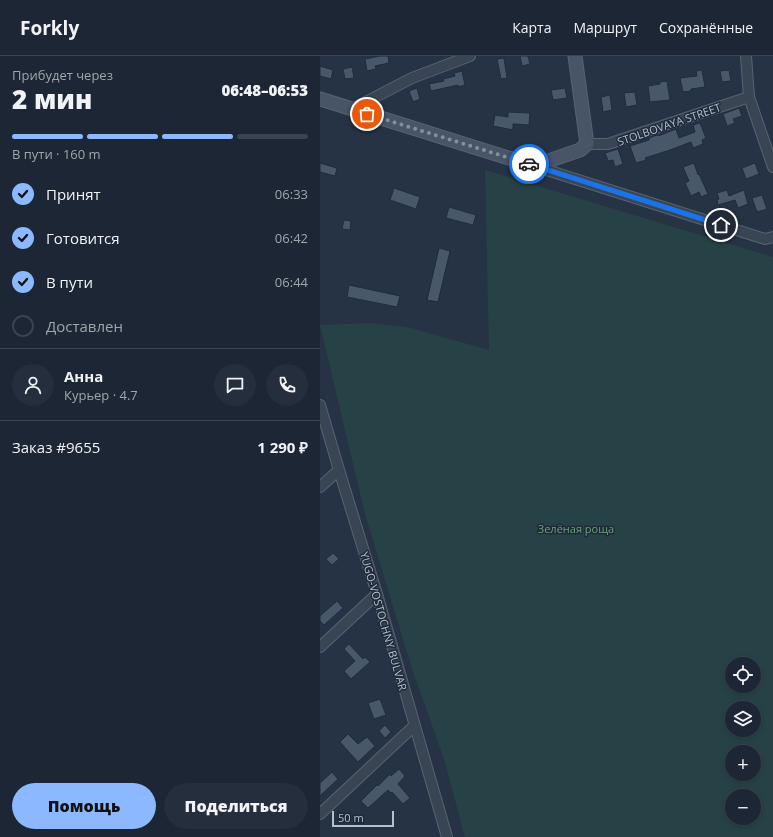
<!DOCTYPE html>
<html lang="ru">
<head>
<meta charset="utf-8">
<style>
  :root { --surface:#1c2634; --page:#252e3c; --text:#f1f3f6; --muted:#a0a5ac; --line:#3a434f; --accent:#8bb8ff }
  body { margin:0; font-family:"Open Sans",sans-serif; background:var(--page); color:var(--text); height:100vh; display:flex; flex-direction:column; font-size:15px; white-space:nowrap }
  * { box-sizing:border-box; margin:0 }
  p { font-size:13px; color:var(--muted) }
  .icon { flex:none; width:22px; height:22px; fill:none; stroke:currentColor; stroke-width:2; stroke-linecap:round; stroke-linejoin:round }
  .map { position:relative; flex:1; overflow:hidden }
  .drawer { display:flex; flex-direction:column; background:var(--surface); width:320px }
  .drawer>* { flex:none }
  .fabs { position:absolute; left:405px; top:601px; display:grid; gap:8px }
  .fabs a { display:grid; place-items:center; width:36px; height:36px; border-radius:50%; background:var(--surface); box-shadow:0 2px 6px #0003,0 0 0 1px var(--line); font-size:20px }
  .scale { position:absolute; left:12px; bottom:10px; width:62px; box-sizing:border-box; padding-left:4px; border:2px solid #b7c0cd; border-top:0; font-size:11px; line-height:14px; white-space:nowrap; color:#b7c0cd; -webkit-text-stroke:3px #1e2a39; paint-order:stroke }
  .pin { position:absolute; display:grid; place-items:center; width:34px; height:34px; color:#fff; margin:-17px; border:2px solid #fff; border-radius:50%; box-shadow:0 1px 4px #0007 }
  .courier { position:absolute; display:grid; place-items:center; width:40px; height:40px; margin:-20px; border:3px solid #1a73e8; border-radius:50%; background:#fff; color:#222; box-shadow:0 1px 5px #0007 }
  .summary em { font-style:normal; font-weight:800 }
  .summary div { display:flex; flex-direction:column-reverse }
  .summary { display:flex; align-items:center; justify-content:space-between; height:68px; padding:0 12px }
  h1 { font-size:26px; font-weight:800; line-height:30px }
  .bar { display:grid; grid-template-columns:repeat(4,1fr); gap:6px 4px; align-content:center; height:48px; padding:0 12px }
  .bar i { height:5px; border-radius:3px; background:var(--line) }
  .bar .selected { background:var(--accent) }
  .bar p { grid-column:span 4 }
  .line { display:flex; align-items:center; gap:10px; padding:0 12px; border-top:1px solid var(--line) }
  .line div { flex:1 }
  .round { display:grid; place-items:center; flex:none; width:42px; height:42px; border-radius:21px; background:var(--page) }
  ol { padding:0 12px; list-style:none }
  li { display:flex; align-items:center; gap:12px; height:44px }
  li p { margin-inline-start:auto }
  li .icon { padding:4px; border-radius:50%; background:var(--accent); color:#111; stroke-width:4 }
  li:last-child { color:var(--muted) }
  li i { width:22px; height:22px; border:2px solid var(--line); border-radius:50% }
  .primary-button { display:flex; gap:8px; margin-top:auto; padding:8px 12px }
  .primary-button a { flex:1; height:46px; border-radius:24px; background:var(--accent); color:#111; font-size:16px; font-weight:800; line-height:46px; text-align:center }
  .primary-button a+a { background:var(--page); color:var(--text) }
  header { display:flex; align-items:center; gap:24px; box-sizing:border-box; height:56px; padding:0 20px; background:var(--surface); border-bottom:1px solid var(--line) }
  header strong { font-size:19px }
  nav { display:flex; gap:22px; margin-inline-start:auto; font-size:14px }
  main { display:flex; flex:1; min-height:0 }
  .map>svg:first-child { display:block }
  .green { fill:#274246; fill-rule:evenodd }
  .building { fill:#49576b; stroke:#202c3b }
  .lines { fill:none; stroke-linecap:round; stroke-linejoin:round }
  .street-casing { stroke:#586371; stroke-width:12 }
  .secondary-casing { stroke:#586371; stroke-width:15 }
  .street { stroke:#3a4554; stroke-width:10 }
  .secondary { stroke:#485467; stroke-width:13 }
  .done { stroke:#848f9d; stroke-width:4; stroke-dasharray:0 7.2 }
  .route { stroke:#1a73e8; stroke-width:5 }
  .labels { text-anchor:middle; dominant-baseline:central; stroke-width:3; stroke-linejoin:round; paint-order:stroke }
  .street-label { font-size:11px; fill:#b7c0cd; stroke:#1e2a39 }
  .park-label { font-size:11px; fill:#6da079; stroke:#1e2a39 }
</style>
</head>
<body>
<header>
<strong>Forkly</strong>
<nav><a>Карта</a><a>Маршрут</a><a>Сохранённые</a></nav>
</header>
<main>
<section class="drawer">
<div class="summary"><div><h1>2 мин</h1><p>Прибудет через</p></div><em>06:48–06:53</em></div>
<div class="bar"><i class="selected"></i><i class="selected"></i><i class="selected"></i><i></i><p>В пути · 160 m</p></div>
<ol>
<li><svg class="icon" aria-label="check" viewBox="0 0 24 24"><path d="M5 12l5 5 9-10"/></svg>Принят<p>06:33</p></li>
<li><svg class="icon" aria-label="check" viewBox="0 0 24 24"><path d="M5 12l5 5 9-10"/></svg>Готовится<p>06:42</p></li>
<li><svg class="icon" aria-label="check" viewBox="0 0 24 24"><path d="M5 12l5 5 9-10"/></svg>В пути<p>06:44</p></li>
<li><i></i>Доставлен</li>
</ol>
<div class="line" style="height:72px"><a class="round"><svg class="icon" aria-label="person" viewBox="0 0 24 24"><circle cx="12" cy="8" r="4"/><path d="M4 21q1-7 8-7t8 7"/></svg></a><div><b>Анна</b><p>Курьер · 4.7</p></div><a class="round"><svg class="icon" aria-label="chat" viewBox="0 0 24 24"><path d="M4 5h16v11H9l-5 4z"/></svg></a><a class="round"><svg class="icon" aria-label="phone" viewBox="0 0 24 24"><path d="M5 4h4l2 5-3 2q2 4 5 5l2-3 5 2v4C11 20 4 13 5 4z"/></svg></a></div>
<div class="line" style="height:52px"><div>Заказ #9655</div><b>1 290 ₽</b></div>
<div class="primary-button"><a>Помощь</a><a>Поделиться</a></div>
</section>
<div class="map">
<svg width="453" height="781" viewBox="0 0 453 781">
  <rect width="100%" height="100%" fill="#253345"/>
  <path class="green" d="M165,114L453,201V781H145L124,703L92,613L45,458L0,269L49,267L87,271L169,294ZM412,608H434V630H412ZM412,652H434V674H412ZM412,696H434V718H412ZM412,740H434V762H412Z"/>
  <g class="building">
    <path d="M60,0H68L69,7L55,10L56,13L47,15L45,3Z"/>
    <path d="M200,0H208L210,8L202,10Z"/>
    <path d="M184,2L187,22L181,23L177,3Z"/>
    <path d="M0,10L13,14L11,23L0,20Z"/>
    <path d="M32,11L34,22L25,23L23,13Z"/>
    <path d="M382,14L385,31L371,33V35L363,36L360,22L377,20L376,15Z"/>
    <path d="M409,14L411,25L402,26L400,15Z"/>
    <path d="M142,15L145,29L138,31V29L111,35L109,28L124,25L123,23L135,20L134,17Z"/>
    <path d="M347,25L350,44L330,46L328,30L340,28V26Z"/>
    <path d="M97,32L100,43L93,46L89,35Z"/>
    <path d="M245,32L247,42L233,44L231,34Z"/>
    <path d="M315,36L317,49L306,51L304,37Z"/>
    <path d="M290,39L292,54L283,56L281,41Z"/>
    <path d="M419,52L422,60L413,63L415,67L407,70L403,58Z"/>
    <path d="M188,56L210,57L209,69L193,68V74L173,70L175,59L188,61Z"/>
    <path d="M380,67L386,82L382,84L383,88L373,92L371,86L350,94L325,102L326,104L316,107L310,90L329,84V82L337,79L338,80L356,73L359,82L375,76L373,69Z"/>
    <path d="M298,93L303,108L295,111L293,104L288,105L285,97Z"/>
    <path d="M0,107L17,112L15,120L0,116Z"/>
    <path d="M374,107L378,119L379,118L388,138L381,141L379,136L371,140L365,127L369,125L363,111Z"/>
    <path d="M435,107L439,118L426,123L422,112Z"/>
    <path d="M74,132L100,141L96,153L70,144Z"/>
    <path d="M407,134L409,140L424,134L428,148L418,152L415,144L398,149L397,144L399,143L397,137Z"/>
    <path d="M442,139L447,153L437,156L432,142Z"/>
    <path d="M129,151L156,159L153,169L126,162Z"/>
    <path d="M24,164L31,165L30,174L22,173Z"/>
    <path d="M119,192L130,195L118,246L107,244Z"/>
    <path d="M29,229L80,240L77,251L27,241Z"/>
    <path d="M13,497L19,503L12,509L6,503Z"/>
    <path d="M17,545L23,552L4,569L0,565V560Z"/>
    <path d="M29,588L43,603L45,601L50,606L31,623L24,615L35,605L24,593Z"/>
    <path d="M60,643L66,659L54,663L48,647Z"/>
    <path d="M65,669L71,676L65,682L59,675Z"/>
    <path d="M28,678L38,688L47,681L55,690L38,706L20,686Z"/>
    <path d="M79,713L85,720L78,728L90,742L83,748L72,736L71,737L68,734L48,752L41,745L57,729L58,730L70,718L71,720Z"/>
    <path d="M12,716L18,723L0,740V727Z"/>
  </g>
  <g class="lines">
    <defs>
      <g id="street">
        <path d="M426,0L429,41L453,111"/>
        <path d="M32,53L92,22L150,0"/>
        <path d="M267,88H288L429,41"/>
        <path d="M214,110L445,183L453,181"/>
        <path d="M0,349L19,414L57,538L127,781"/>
        <path d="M0,431L19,414"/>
        <path d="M0,591L57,538"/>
        <path d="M0,758L94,670"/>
      </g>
      <path id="secondary" d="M0,43L214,110L260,94L267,88L255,0"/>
    </defs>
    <use href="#street" class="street-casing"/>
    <use href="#secondary" class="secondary-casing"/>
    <use href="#street" class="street"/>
    <use href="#secondary" class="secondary"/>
  </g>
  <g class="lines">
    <path class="done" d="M47,58L209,108"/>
    <path class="route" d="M209,108L401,169"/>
  </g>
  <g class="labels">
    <g class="street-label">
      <text transform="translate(349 68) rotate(-19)">STOLBOVAYA STREET</text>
      <text transform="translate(64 565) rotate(74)">YUGO-VOSTOCHNY BULVAR</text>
    </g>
    <g class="park-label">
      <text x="256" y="472">Зелёная роща</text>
    </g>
  </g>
</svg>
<div class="fabs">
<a><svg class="icon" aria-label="locate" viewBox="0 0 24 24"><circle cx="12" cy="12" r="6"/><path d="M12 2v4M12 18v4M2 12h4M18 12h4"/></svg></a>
<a><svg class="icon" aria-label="layers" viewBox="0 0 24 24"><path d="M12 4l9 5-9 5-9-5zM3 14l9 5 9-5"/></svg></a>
<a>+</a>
<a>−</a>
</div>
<div class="scale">50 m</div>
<div class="pin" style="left:47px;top:58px;background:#ea580c"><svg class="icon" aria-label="bag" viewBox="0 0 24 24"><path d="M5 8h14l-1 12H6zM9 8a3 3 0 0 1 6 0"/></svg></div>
<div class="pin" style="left:401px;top:169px;background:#1f2937"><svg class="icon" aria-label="home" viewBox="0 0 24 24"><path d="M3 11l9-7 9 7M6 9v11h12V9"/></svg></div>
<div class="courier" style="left:209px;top:108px"><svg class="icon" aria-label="car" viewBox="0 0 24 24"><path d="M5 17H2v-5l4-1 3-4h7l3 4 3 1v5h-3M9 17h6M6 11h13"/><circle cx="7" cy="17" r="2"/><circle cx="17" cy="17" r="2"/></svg></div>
</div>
</main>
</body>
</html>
